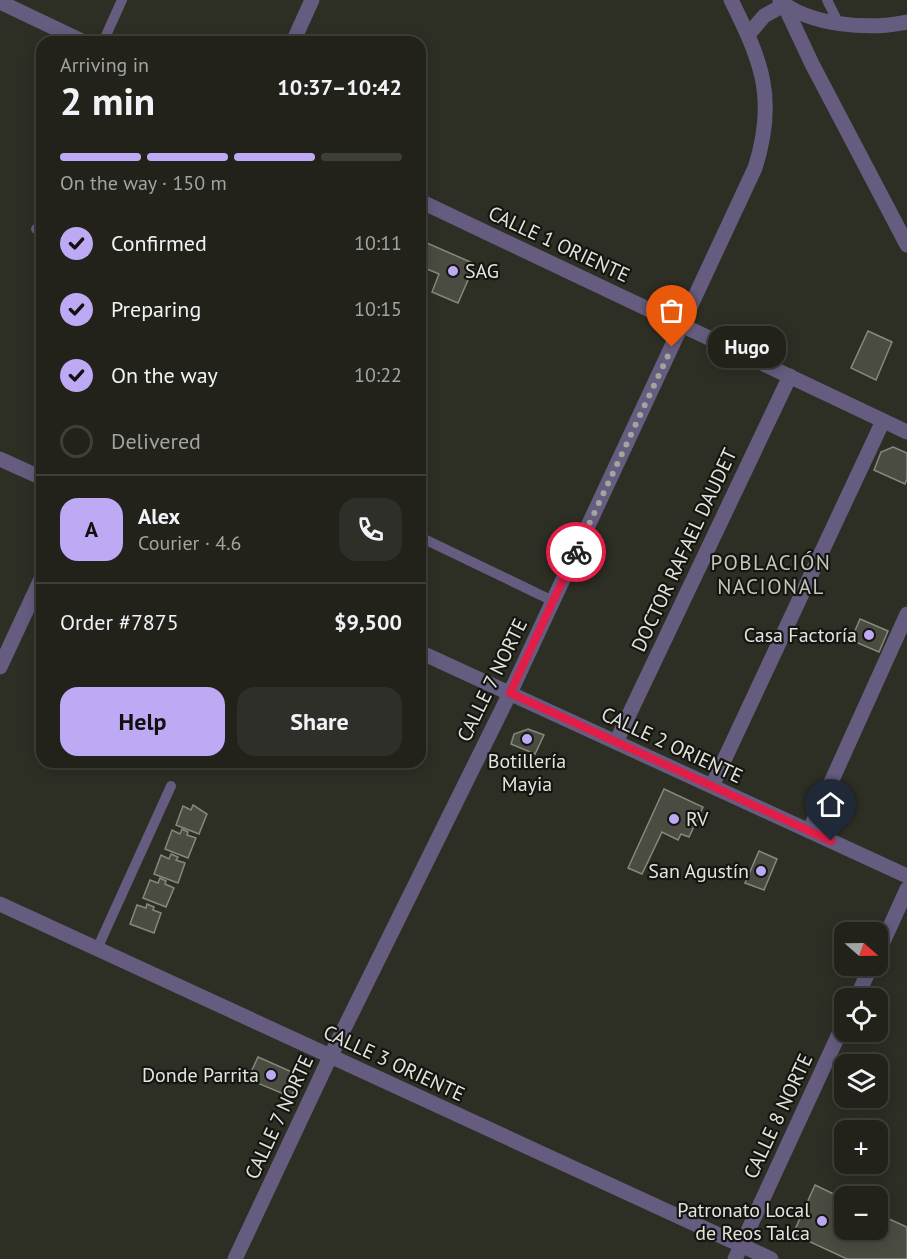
<!DOCTYPE html>
<html lang="en">
<head>
<meta charset="utf-8">
<style>
  :root { --surface:#22221b; --page:#2e2f28; --text:#f1f3f6; --muted:#a2a4a3; --line:#3f3f3a; --accent:#bea9f5 }
  body { margin:0; font-family:"PT Sans",sans-serif; background:var(--page); color:var(--text); height:100vh; display:flex; flex-direction:column; font-size:22px; white-space:nowrap }
  * { box-sizing:border-box; margin:0 }
  p { font-size:20px; color:var(--muted) }
  .icon { flex:none; width:33px; height:33px; fill:none; stroke:currentColor; stroke-width:2; stroke-linecap:round; stroke-linejoin:round }
  .map { position:relative; flex:1; overflow:hidden }
  .panel { position:absolute; left:36px; top:36px; width:390px; height:732px; display:flex; flex-direction:column; background:var(--surface); border-radius:18px; box-shadow:0 3px 15px #0003,0 0 0 2px var(--line) }
  .panel>* { flex:none }
  .needle { width:39px; rotate:110deg }
  .tools { position:absolute; left:834px; top:922px; display:grid; gap:12px }
  .tools a { display:grid; place-items:center; width:54px; height:54px; border-radius:12px; background:var(--surface); box-shadow:0 3px 15px #0003,0 0 0 2px var(--line); font-size:30px }
  .pin { position:absolute; display:grid; place-items:center; width:51px; height:51px; color:#fff; margin:-62px -26px; border-radius:50% 50% 50% 0; rotate:-45deg; box-shadow:0 0 6px #0007 }
  .pin .icon { rotate:45deg }
  .courier { position:absolute; display:grid; place-items:center; width:60px; height:60px; margin:-30px; border:4px solid #e11d48; border-radius:50%; background:#fff; color:#222; box-shadow:0 2px 8px #0007 }
  .bubble { position:absolute; height:42px; border-radius:18px; background:var(--surface); box-shadow:0 3px 15px #0003,0 0 0 2px var(--line); font-size:20px; font-weight:600; line-height:42px; text-align:center }
  .head em { font-style:normal; font-weight:600 }
  .head div { display:flex; flex-direction:column-reverse }
  .head { display:flex; align-items:center; justify-content:space-between; height:102px; padding:0 24px }
  h1 { font-size:39px; font-weight:600; line-height:45px }
  .bar { display:grid; grid-template-columns:repeat(4,1fr); gap:9px 6px; align-content:center; height:72px; padding:0 24px }
  .bar i { height:8px; border-radius:4px; background:var(--line) }
  .bar .current { background:var(--accent) }
  .bar p { grid-column:span 4 }
  .line { display:flex; align-items:center; gap:15px; padding:0 24px; border-top:2px solid var(--line) }
  .line div { flex:1 }
  .round { display:grid; place-items:center; flex:none; width:63px; height:63px; border-radius:18px; background:var(--page) }
  ol { padding:0 24px; list-style:none }
  li { display:flex; align-items:center; gap:18px; height:66px }
  li p { margin-inline-start:auto }
  li .icon { padding:6px; border-radius:50%; background:var(--accent); color:#111; stroke-width:4 }
  li:last-child { color:var(--muted) }
  li i { width:33px; height:33px; border:3px solid var(--line); border-radius:50% }
  .primary-button { display:flex; gap:12px; margin-top:auto; padding:12px 24px }
  .primary-button a { flex:1; height:69px; border-radius:18px; background:var(--accent); color:#111; font-size:24px; font-weight:600; line-height:69px; text-align:center }
  .primary-button a+a { background:var(--page); color:var(--text) }
  .map>svg:first-child { display:block }
  .building { fill:#4a4b41; stroke:#87887d; stroke-width:1.5 }
  .lines { fill:none; stroke-linecap:round; stroke-linejoin:round }
  .service { stroke:#655c7f; stroke-width:10 }
  .minor { stroke:#655c7f; stroke-width:15 }
  .done { stroke:#a4a49d; stroke-width:6; stroke-dasharray:0 10.8 }
  .route { stroke:#e11d48; stroke-width:8 }
  .poi-dot { fill:#bea9f5; stroke:#151511; stroke-width:2 }
  .labels { text-anchor:middle; dominant-baseline:central; stroke-width:4.5; stroke-linejoin:round; paint-order:stroke }
  .street-label { font-size:20px; fill:#e4e4de; stroke:#151511 }
  .poi-label { font-size:20px; fill:#e4e4de; stroke:#151511; text-anchor:end }
  .neighbourhood-label { font-size:21px; letter-spacing:1.5px; fill:#c4c6ba; stroke:#151511 }
</style>
</head>
<body>
<div class="map">
<svg width="907" height="1259" viewBox="0 0 907 1259">
  <rect width="100%" height="100%" fill="#2d2e24"/>
  <g class="building">
    <path d="M420,240L475,264L458,303L432,292L439,274L427,269L423,278L420,277Z"/>
    <path d="M868,331L892,342L876,380L851,368Z"/>
    <path d="M893,447L907,453V479L905,484L874,470L881,452Z"/>
    <path d="M860,619L888,631L879,652L851,640Z"/>
    <path d="M528,729L544,735L535,754L511,744L514,734Z"/>
    <path d="M664,789L703,807L689,837L681,834L678,840L662,832L642,874L628,868Z"/>
    <path d="M193,805L207,814L199,834L176,825L183,806L191,810Z"/>
    <path d="M182,829L188,832L187,835L196,838L188,858L165,849L172,830L180,834Z"/>
    <path d="M759,851L777,859L764,890L745,883Z"/>
    <path d="M171,854L178,857L176,860L185,863L178,883L154,874L161,855L169,859Z"/>
    <path d="M160,878L166,881L165,884L174,888L166,907L143,898L150,880L158,883Z"/>
    <path d="M147,904L154,907L153,910L161,913L154,933L130,924L137,905L146,908Z"/>
    <path d="M258,1057L292,1072L296,1086L291,1097L248,1079Z"/>
    <path d="M815,1185L844,1199V1230H878V1214L907,1227V1259H847L793,1234Z"/>
  </g>
  <g class="lines">
    <g class="service">
      <path d="M827,0L839,24"/>
      <path d="M103,42L122,0"/>
      <path d="M36,229L42,232"/>
      <path d="M420,537L553,601"/>
      <path d="M97,949L171,786"/>
    </g>
    <g class="minor">
      <path d="M782,0L812,64L907,245"/>
      <path d="M780,1C811,26 870,30 907,22"/>
      <path d="M0,2L84,42"/>
      <path d="M748,35L764,16L784,5"/>
      <path d="M293,42L312,0"/>
      <path d="M420,201L907,432"/>
      <path d="M0,459L42,478"/>
      <path d="M420,652L907,876"/>
      <path d="M0,667L42,577"/>
      <path d="M616,742L790,376"/>
      <path d="M712,786L883,421"/>
      <path d="M809,831L907,614"/>
      <path d="M0,904L771,1259"/>
      <path d="M878,953L907,889"/>
      <path d="M856,999L871,966"/>
      <path d="M235,1259L330,1057L510,693L755,168C777,99 762,62 731,0"/>
      <path d="M735,1259L844,1023"/>
    </g>
  </g>
  <g class="lines">
    <path class="done" d="M576,552L672,347"/>
    <path class="route" d="M576,552L510,693L831,841"/>
  </g>
  <g class="poi-dot">
    <circle cx="453" cy="271" r="6"/>
    <circle cx="869" cy="635" r="6"/>
    <circle cx="527" cy="739" r="6"/>
    <circle cx="674" cy="819" r="6"/>
    <circle cx="761" cy="871" r="6"/>
    <circle cx="271" cy="1075" r="6"/>
    <circle cx="822" cy="1221" r="6"/>
  </g>
  <g class="labels">
    <g class="street-label">
      <text transform="translate(559 244) rotate(25)">CALLE 1 ORIENTE</text>
      <text transform="translate(684 550) rotate(-65)">DOCTOR RAFAEL DAUDET</text>
      <text transform="translate(492 680) rotate(-64)">CALLE 7 NORTE</text>
      <text transform="translate(672 745) rotate(25)">CALLE 2 ORIENTE</text>
      <text transform="translate(394 1063) rotate(25)">CALLE 3 ORIENTE</text>
      <text transform="translate(778 1116) rotate(-65)">CALLE 8 NORTE</text>
      <text transform="translate(279 1117) rotate(-65)">CALLE 7 NORTE</text>
    </g>
    <g class="poi-label">
      <text x="465" y="271" text-anchor="start">SAG</text>
      <text x="857" y="635">Casa Factoría</text>
      <text x="527" y="761" text-anchor="middle">Botillería<tspan x="527" dy="23">Mayia</tspan></text>
      <text x="686" y="819" text-anchor="start">RV</text>
      <text x="749" y="871">San Agustín</text>
      <text x="259" y="1075">Donde Parrita</text>
      <text x="810" y="1210">Patronato Local<tspan x="810" dy="23">de Reos Talca</tspan></text>
    </g>
    <g class="neighbourhood-label">
      <text x="771" y="562">POBLACIÓN<tspan x="771" dy="24">NACIONAL</tspan></text>
    </g>
  </g>
</svg>
<div class="tools">
<a><svg class="needle" viewBox="-14 -14 28 28"><path d="M0-13l5 13h-10z" fill="#e53935"/><path d="M0 13l5-13h-10z" fill="#a2a4a3"/></svg></a>
<a><svg class="icon" aria-label="locate" viewBox="0 0 24 24"><circle cx="12" cy="12" r="6"/><path d="M12 2v4M12 18v4M2 12h4M18 12h4"/></svg></a>
<a><svg class="icon" aria-label="layers" viewBox="0 0 24 24"><path d="M12 4l9 5-9 5-9-5zM3 14l9 5 9-5"/></svg></a>
<a>+</a>
<a>−</a>
</div>
<div class="pin" style="left:672px;top:347px;background:#ea580c"><svg class="icon" aria-label="bag" viewBox="0 0 24 24"><path d="M5 8h14l-1 12H6zM9 8a3 3 0 0 1 6 0"/></svg></div>
<div class="pin" style="left:831px;top:841px;background:#1f2937"><svg class="icon" aria-label="home" viewBox="0 0 24 24"><path d="M3 11l9-7 9 7M6 9v11h12V9"/></svg></div>
<div class="courier" style="left:576px;top:552px"><svg class="icon" aria-label="bike" viewBox="0 0 24 24"><circle cx="6" cy="16" r="4"/><circle cx="18" cy="16" r="4"/><path d="M6 16l4-8h5l3 8M10 8l3 8H6M13 5h3"/></svg></div>
<div class="bubble" style="left:708px;top:326px;width:78px">Hugo</div>
<section class="panel">
<div class="head"><div><h1>2 min</h1><p>Arriving in</p></div><em>10:37–10:42</em></div>
<div class="bar"><i class="current"></i><i class="current"></i><i class="current"></i><i></i><p>On the way · 150 m</p></div>
<ol>
<li><svg class="icon" aria-label="check" viewBox="0 0 24 24"><path d="M5 12l5 5 9-10"/></svg>Confirmed<p>10:11</p></li>
<li><svg class="icon" aria-label="check" viewBox="0 0 24 24"><path d="M5 12l5 5 9-10"/></svg>Preparing<p>10:15</p></li>
<li><svg class="icon" aria-label="check" viewBox="0 0 24 24"><path d="M5 12l5 5 9-10"/></svg>On the way<p>10:22</p></li>
<li><i></i>Delivered</li>
</ol>
<div class="line" style="height:108px"><b class="round" style="background:var(--accent);color:#111">A</b><div><b>Alex</b><p>Courier · 4.6</p></div><a class="round"><svg class="icon" aria-label="phone" viewBox="0 0 24 24"><path d="M5 4h4l2 5-3 2q2 4 5 5l2-3 5 2v4C11 20 4 13 5 4z"/></svg></a></div>
<div class="line" style="height:78px"><div>Order #7875</div><b>$9,500</b></div>
<div class="primary-button"><a>Help</a><a>Share</a></div>
</section>
</div>
</body>
</html>
